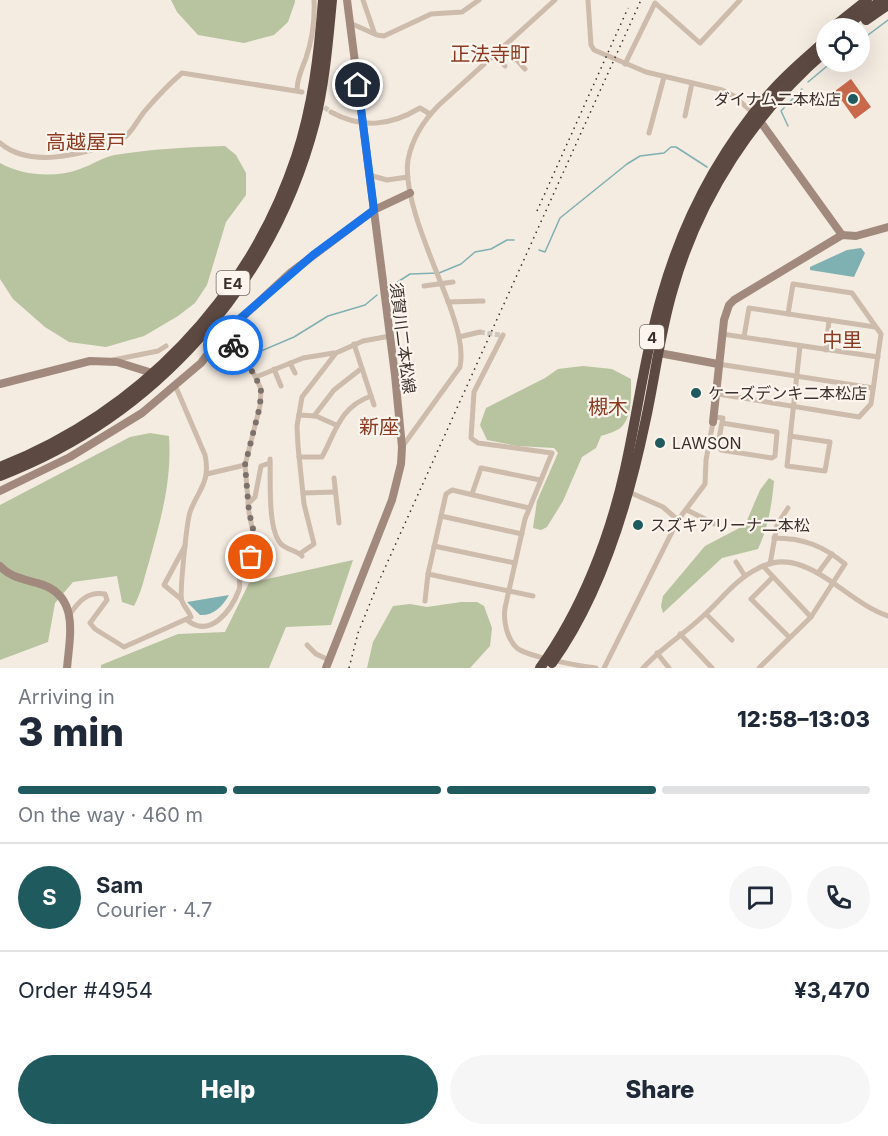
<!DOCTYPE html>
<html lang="en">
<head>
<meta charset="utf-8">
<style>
  :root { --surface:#fff; --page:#f6f6f7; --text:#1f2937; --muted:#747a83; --line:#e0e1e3; --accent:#1f5a5e }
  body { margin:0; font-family:Inter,"Noto Sans JP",sans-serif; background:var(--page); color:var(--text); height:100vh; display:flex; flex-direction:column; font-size:22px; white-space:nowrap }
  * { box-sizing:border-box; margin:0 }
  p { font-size:20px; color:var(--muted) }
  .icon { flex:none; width:33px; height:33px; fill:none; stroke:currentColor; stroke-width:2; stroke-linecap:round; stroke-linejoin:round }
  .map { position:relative; height:668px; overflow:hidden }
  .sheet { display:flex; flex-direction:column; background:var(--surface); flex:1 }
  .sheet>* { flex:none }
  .tools { position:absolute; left:816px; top:18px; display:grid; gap:12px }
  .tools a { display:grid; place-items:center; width:54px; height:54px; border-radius:50%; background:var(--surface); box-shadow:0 6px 24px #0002; font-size:30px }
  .pin { position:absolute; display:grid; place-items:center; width:51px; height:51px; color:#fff; margin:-26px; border:3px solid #fff; border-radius:50%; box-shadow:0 2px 6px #0007 }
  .courier { position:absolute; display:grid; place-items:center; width:60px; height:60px; margin:-30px; border:4px solid #1a73e8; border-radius:50%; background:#fff; color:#222; box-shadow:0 2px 8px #0007 }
  .head em { font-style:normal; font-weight:800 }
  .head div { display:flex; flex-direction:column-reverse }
  .head { display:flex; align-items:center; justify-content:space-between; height:102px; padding:0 18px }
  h1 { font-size:39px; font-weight:800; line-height:45px }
  .bar { display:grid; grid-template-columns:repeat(4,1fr); gap:9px 6px; align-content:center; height:72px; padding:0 18px }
  .bar i { height:8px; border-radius:4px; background:var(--line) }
  .bar .active { background:var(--accent) }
  .bar p { grid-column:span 4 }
  .line { display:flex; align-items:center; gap:15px; padding:0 18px; border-top:2px solid var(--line) }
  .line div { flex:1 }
  .round { display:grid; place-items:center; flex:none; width:63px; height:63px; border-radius:32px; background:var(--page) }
  .action { display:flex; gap:12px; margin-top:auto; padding:12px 18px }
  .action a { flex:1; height:69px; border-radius:36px; background:var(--accent); color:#fff; font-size:24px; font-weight:800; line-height:69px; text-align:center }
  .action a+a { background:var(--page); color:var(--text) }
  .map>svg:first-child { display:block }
  .green { fill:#b8c4a0 }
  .water { fill:#7fb0b2 }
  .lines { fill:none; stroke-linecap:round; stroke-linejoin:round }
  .stream { stroke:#7fb0b2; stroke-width:1.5 }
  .building { fill:#c8694b }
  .street-tunnel { stroke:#cfc6bd; stroke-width:5; stroke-dasharray:5 2.5; stroke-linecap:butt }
  .street { stroke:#cdbbac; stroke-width:5 }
  .secondary { stroke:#a18a7d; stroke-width:8 }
  .highway { stroke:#5c4a42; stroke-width:10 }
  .rail { stroke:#3b302b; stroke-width:1.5; stroke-dasharray:1.5 4.5; stroke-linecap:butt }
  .done { stroke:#7c716b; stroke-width:6; stroke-dasharray:0 10.8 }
  .route { stroke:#1a73e8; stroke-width:8 }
  .poi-dot { fill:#1f5a5e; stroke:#fbf5ee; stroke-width:2 }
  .labels { text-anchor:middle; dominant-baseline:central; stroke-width:4.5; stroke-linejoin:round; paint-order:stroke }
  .shield { fill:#fbf5ee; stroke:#756b66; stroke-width:1.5 }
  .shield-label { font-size:15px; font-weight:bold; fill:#3b302b }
  .poi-label { font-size:16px; fill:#3b302b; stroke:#fbf5ee; text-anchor:start }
  .street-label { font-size:16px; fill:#3b302b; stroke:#fbf5ee }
  .quarter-label { font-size:20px; fill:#8c3b22; stroke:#fbf5ee }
</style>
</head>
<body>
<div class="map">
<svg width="888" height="668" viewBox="0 0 888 668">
  <rect width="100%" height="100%" fill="#f4ebe1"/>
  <g class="green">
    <path d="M171,0H295V2L288,22L274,35L244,43L198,35L177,12Z"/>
    <path d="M225,146L236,155L246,173V195L226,222L207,285L195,303L178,316L144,336L106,347L69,342L45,327L13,299L0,279V163C23,176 56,178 80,169C92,165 103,157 115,155C151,149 188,147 225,146Z"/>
    <path d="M583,366L612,369L631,379C631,394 633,419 619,429C614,432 607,434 601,436L596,448L582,457L563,501L547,527L541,530L533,528L537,501L558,453L554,448L517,446L487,440L480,425L486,408L545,378L558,369Z"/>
    <path d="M150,433L169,436C172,482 161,518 149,562C144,578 142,591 134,606L122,602L117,576L73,582L55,603L48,642L0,660V505L130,437Z"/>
    <path d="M769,478L774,481C772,504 768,528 758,549L722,558L663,613L661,606L663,596L705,546L745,525L760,490Z"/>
    <path d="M353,560L331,625L286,627L269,668H101V665L178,634L225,632L249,583Z"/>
    <path d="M461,602H477L484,606L492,628L490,646L470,668H367L373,642L393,606L410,604L427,607Z"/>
  </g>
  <g class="water">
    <path d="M861,248L865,253L854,277L810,270V267L847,250Z"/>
    <path d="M229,595C223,606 213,616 200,615L187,602Z"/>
  </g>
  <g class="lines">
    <g class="stream">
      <path d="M860,41L888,20"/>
      <path d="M808,82L832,62"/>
      <path d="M788,126L781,111L802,89"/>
      <path d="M539,250L545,252L560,218L627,164L640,156L664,153L671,147H676L707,167"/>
      <path d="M390,287L410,274L439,273L461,264L475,252L491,249L507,240H514"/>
      <path d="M247,357L294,337L328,316L365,305L377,295"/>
    </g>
  </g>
  <path class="building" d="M851,79L871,107L855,119L835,91Z"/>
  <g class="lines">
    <g class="street-tunnel">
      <path d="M318,103L331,112"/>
      <path d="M480,332L500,335"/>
    </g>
    <g class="street">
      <path d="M363,0L374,32"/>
      <path d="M588,0L591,45L594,50L646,72L722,90L734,96L753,113"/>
      <path d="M350,23L377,35L384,36L431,14L462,12L479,0"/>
      <path d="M504,46L525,69"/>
      <path d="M495,54L505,66"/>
      <path d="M625,64L655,3L700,43L740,0"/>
      <path d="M297,90C297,78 302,69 306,58C312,40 315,19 314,0"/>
      <path d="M331,112C362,129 390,126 420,108L430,114"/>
      <path d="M685,116L692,83"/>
      <path d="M649,133L664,77"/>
      <path d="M0,143C30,169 81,154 115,143C131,136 134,125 144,112C155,99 169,84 182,73L302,92"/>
      <path d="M369,175L387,180L408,177"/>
      <path d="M424,286L453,282"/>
      <path d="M448,302L483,301"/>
      <path d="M722,334L878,357"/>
      <path d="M503,335L474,392L471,438L478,443L552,453L525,519L505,608C503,621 507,639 517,648C528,657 580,666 596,668"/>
      <path d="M459,337L480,332"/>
      <path d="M744,337L749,308L875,327"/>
      <path d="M354,344L374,405"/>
      <path d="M826,350L829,320"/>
      <path d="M113,360L158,351L166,346"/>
      <path d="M290,363L295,373"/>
      <path d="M718,364L873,388"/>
      <path d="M274,369L281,386"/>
      <path d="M256,377L303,358L334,353"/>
      <path d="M718,394L859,417L871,404L881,334L852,293L793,284L788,314"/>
      <path d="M299,415L316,416L336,425"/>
      <path d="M314,416L334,390L362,368"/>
      <path d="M714,417L723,418C721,428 717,442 721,450L772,458L775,456L777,432L722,423"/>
      <path d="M371,424L395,435"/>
      <path d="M790,436L830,442L825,471L787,466L800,346"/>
      <path d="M402,447L460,367C464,346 456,324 449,304C436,268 402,197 408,160C412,139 424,120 439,105L555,0"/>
      <path d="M299,457H322C336,431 340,407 371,396"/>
      <path d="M270,459C271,479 267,529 281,544C287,550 296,550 302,556"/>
      <path d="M207,474L245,465"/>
      <path d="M334,478L339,523"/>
      <path d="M629,492L663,507L678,520"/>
      <path d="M303,493L335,492"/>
      <path d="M472,494L481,468L540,480"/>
      <path d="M248,504L255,497L261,466L270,463"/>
      <path d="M529,508L452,490L446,494L428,574L533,596"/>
      <path d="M687,510L715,524"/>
      <path d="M441,516L522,534"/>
      <path d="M434,546L515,563"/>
      <path d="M301,553L314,544L304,504L298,446L297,426L302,397L336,353L363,341L390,336"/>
      <path d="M736,562L745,576"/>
      <path d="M770,564L777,525L788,508"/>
      <path d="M245,566L255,575H259L264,568L265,560L256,549"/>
      <path d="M763,566L811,617"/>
      <path d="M818,573L832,554"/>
      <path d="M773,577L751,599L789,637"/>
      <path d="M181,599L164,585L185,546"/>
      <path d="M425,601L428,574"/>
      <path d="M70,614C79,601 88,591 105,594L107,600L90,623L95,629L124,647L191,617C189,611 184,607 182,601C179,595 187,521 190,512C198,490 211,482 205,455L175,385"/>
      <path d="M706,614L732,640"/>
      <path d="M187,620C210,639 231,611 239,590C241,584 238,577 240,571C243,565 252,556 256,549L249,512L245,465L260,406L261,389L254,374L235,349L228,331"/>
      <path d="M680,634L712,668"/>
      <path d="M307,645L316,654L329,660"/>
      <path d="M657,653L669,668"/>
      <path d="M604,668L678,520L705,484L706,460L713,422"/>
      <path d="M643,668C661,648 683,635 702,617C720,601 736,579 757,569C769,562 783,560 797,564C830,574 854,604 888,616"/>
      <path d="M759,668L811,617L845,564C823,546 804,538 774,538"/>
    </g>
    <g class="secondary">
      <path d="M757,117L842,235"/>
      <path d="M659,353L718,364"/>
      <path d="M0,384L90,361L117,362L149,372"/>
      <path d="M713,422L724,320L729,305L734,300L842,235L856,236L888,227"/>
      <path d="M0,491L70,457L142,413L201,363L219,339L290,273L374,210L410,193"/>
      <path d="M0,566C10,577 23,579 37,583C80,594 70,634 67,668"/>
      <path d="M326,668L392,500L401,464L402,447L395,375L347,0"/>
    </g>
    <g class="highway">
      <path d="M866,20L888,5"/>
      <path d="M832,28L867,0"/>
      <path d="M842,28L882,0"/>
      <path d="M0,467C139,412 248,300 296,157C313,106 319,53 323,0"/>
      <path d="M0,476C156,416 273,284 315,122C325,82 328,41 332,0"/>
      <path d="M552,663C601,595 628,504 645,423C655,378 660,332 673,289C699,197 754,113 826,51"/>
      <path d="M540,668C582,610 610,537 625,469C638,411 645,352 662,295C683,221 720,151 770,93C787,73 807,57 826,40"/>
    </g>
    <g class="rail">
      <path d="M537,211L628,8"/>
      <path d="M349,668L358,633L379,581L641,0"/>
    </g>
  </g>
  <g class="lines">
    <path class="done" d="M233,345L254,374L261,389L260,406L245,465L249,512L257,545L251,557"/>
    <path class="route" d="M233,345L228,331L237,321L313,255L374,210L358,85"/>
  </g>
  <g class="poi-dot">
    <circle cx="853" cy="99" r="6"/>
    <circle cx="696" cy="393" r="6"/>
    <circle cx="660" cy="443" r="6"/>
    <circle cx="638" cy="525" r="6"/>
  </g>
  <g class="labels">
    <g class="shield">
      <rect x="216.5" y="271" width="33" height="24" rx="4.5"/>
      <rect x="640" y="325" width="24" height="24" rx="4.5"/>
    </g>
    <g class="shield-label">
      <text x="233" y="283">E4</text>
      <text x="652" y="337">4</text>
    </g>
    <g class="poi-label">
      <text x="841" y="99" text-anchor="end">ダイナム二本松店</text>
      <text x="708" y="393">ケーズデンキ二本松店</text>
      <text x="672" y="443">LAWSON</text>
      <text x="650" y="525">スズキアリーナ二本松</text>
    </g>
    <g class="street-label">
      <text transform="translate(403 338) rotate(83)">須賀川二本松線</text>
    </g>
    <g class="quarter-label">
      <text x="490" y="54">正法寺町</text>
      <text x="86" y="142">高越屋戸</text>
      <text x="842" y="340">中里</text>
      <text x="608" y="407">槻木</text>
      <text x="379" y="427">新座</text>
    </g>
  </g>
</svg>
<div class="tools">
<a><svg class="icon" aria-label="locate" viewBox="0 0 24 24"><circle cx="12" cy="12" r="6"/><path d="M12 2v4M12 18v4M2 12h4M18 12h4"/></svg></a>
</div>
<div class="pin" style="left:251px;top:557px;background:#ea580c"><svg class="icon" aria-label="bag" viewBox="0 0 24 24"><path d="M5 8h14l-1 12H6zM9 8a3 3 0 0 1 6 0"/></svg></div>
<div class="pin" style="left:358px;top:85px;background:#1f2937"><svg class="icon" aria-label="home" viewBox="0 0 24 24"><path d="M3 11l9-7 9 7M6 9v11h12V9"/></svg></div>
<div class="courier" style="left:233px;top:345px"><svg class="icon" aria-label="bike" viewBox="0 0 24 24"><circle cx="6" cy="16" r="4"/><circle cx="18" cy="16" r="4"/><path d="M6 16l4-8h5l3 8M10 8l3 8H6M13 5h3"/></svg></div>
</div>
<section class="sheet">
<div class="head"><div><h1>3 min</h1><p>Arriving in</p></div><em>12:58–13:03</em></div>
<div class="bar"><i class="active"></i><i class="active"></i><i class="active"></i><i></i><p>On the way · 460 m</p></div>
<div class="line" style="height:108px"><b class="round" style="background:var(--accent);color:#fff">S</b><div><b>Sam</b><p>Courier · 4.7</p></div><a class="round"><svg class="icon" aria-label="chat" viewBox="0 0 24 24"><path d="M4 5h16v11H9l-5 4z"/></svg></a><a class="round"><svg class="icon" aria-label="phone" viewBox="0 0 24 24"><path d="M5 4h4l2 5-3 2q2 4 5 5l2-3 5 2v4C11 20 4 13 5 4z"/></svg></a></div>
<div class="line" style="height:78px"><div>Order #4954</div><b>¥3,470</b></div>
<div class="action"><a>Help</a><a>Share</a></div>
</section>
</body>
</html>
